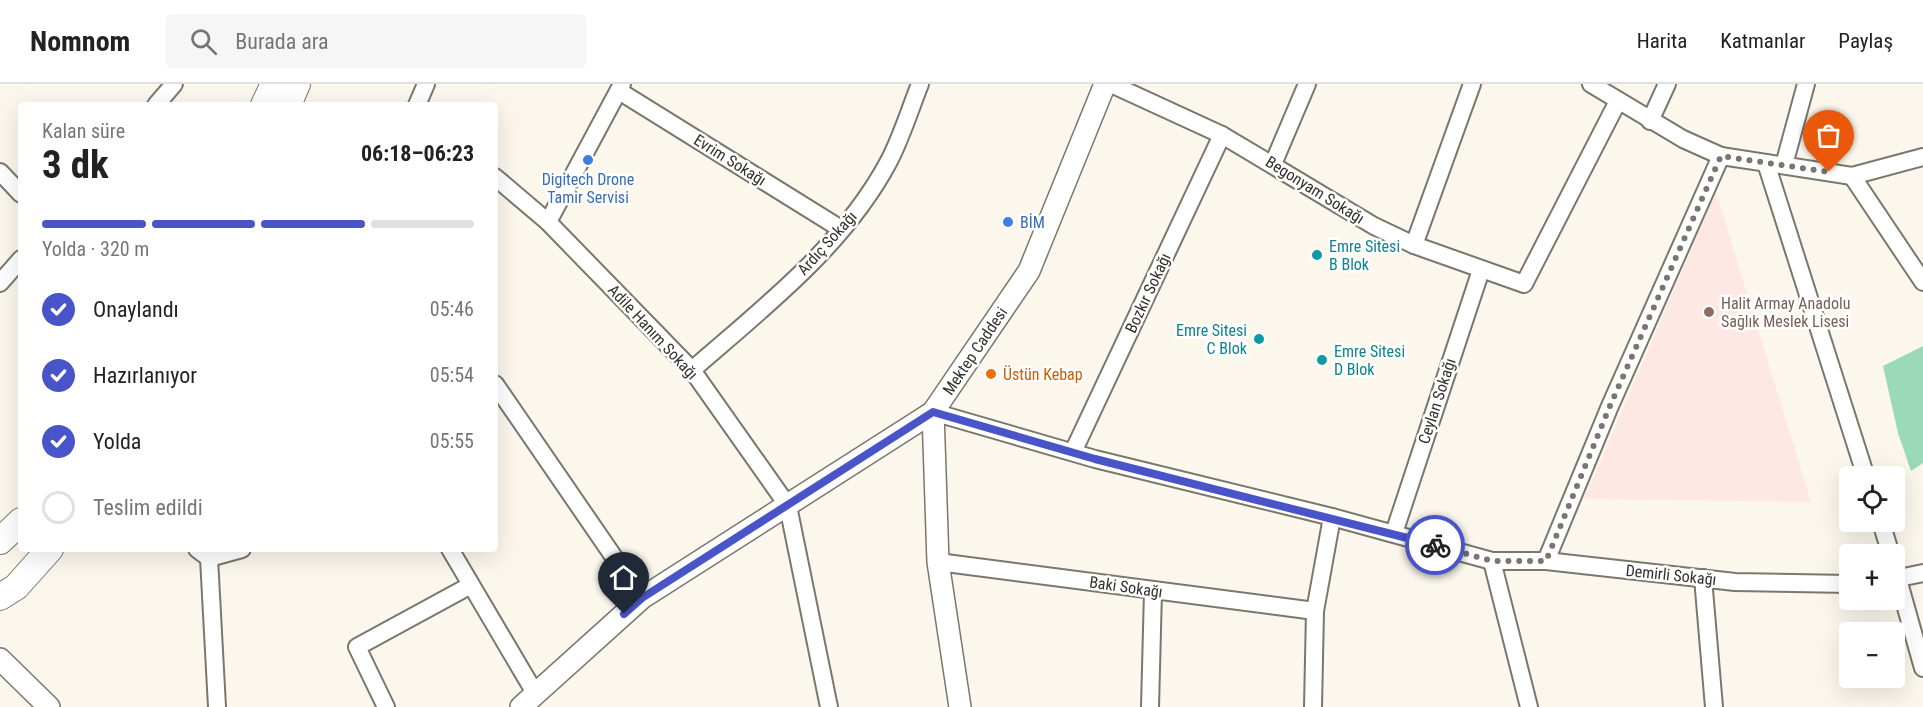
<!DOCTYPE html>
<html lang="tr">
<head>
<meta charset="utf-8">
<style>
  :root { --surface:#fff; --page:#f6f6f6; --text:#222; --muted:#767676; --line:#e0e0e0; --accent:#4a54c9 }
  body { margin:0; font-family:"Roboto Condensed",sans-serif; background:var(--page); color:var(--text); height:100vh; display:flex; flex-direction:column; font-size:22px; white-space:nowrap }
  * { box-sizing:border-box; margin:0 }
  p { font-size:20px; color:var(--muted) }
  .icon { flex:none; width:33px; height:33px; fill:none; stroke:currentColor; stroke-width:2; stroke-linecap:round; stroke-linejoin:round }
  .map { position:relative; flex:1; overflow:hidden }
  .panel { position:absolute; left:18px; top:18px; width:480px; height:450px; display:flex; flex-direction:column; background:var(--surface); border-radius:6px; box-shadow:0 6px 24px #0002 }
  .panel>* { flex:none }
  .buttons { position:absolute; left:1839px; top:382px; display:grid; gap:12px }
  .buttons a { display:grid; place-items:center; width:66px; height:66px; border-radius:6px; background:var(--surface); box-shadow:0 6px 24px #0002; font-size:30px }
  .pin { position:absolute; display:grid; place-items:center; width:51px; height:51px; color:#fff; margin:-62px -26px; border-radius:50% 50% 50% 0; rotate:-45deg; box-shadow:0 0 6px #0007 }
  .pin .icon { rotate:45deg }
  .courier { position:absolute; display:grid; place-items:center; width:60px; height:60px; margin:-30px; border:4px solid #4a54c9; border-radius:50%; background:#fff; color:#222; box-shadow:0 2px 8px #0007 }
  .summary em { font-style:normal; font-weight:700 }
  .summary div { display:flex; flex-direction:column-reverse }
  .summary { display:flex; align-items:center; justify-content:space-between; height:102px; padding:0 24px }
  h1 { font-size:39px; font-weight:700; line-height:45px }
  .bar { display:grid; grid-template-columns:repeat(4,1fr); gap:9px 6px; align-content:center; height:72px; padding:0 24px }
  .bar i { height:8px; border-radius:4px; background:var(--line) }
  .bar .on { background:var(--accent) }
  .bar p { grid-column:span 4 }
  ol { padding:0 24px; list-style:none }
  li { display:flex; align-items:center; gap:18px; height:66px }
  li p { margin-inline-start:auto }
  li .icon { padding:6px; border-radius:50%; background:var(--accent); color:#fff; stroke-width:4 }
  li:last-child { color:var(--muted) }
  li i { width:33px; height:33px; border:3px solid var(--line); border-radius:50% }
  header { display:flex; align-items:center; gap:36px; box-sizing:border-box; height:84px; padding:0 30px; background:var(--surface); border-bottom:2px solid var(--line) }
  header strong { font-size:28px }
  nav { display:flex; gap:33px; margin-inline-start:auto; font-size:21px }
  .search { width:420px; height:54px; background:var(--page); display:flex; align-items:center; gap:15px; box-sizing:border-box; padding:0 21px; border-radius:6px; color:var(--muted); font-size:22px }
  .map>svg:first-child { display:block }
  .education { fill:#fde8e4 }
  .green { fill:#9ad9b9 }
  .lines { fill:none; stroke-linecap:round; stroke-linejoin:round }
  .minor-casing { stroke:#7a776d; stroke-width:20 }
  .tertiary-casing { stroke:#7a776d; stroke-width:24 }
  .primary-casing { stroke:#7a776d; stroke-width:28 }
  .minor { stroke:#fff; stroke-width:16 }
  .tertiary { stroke:#fff; stroke-width:21 }
  .primary { stroke:#fff; stroke-width:26 }
  .done { stroke:#78766f; stroke-width:6; stroke-dasharray:0 10.8 }
  .route { stroke:#4a54c9; stroke-width:8 }
  .shop-dot { fill:#3f7fe0; stroke:#fff; stroke-width:2 }
  .culture-dot { fill:#0f9aa8; stroke:#fff; stroke-width:2 }
  .education-dot { fill:#8d6e63; stroke:#fff; stroke-width:2 }
  .food-dot { fill:#e8710a; stroke:#fff; stroke-width:2 }
  .labels { text-anchor:middle; dominant-baseline:central; stroke-width:5; stroke-linejoin:round; paint-order:stroke }
  .street-label { font-size:16px; fill:#32302c; stroke:#fff }
  .shop-label { font-size:16px; fill:#366cbe; stroke:#fff }
  .culture-label { font-size:16px; fill:#0d838f; stroke:#fff; text-anchor:start }
  .education-label { font-size:16px; fill:#785e54; stroke:#fff; text-anchor:start }
  .food-label { font-size:16px; fill:#c56008; stroke:#fff; text-anchor:start }
</style>
</head>
<body>
<header>
<strong>Nomnom</strong>
<div class="search"><svg class="icon" aria-label="search" viewBox="0 0 24 24"><circle cx="10" cy="10" r="6"/><path d="M15 15l6 6"/></svg>Burada ara</div>
<nav><a>Harita</a><a>Katmanlar</a><a>Paylaş</a></nav>
</header>
<div class="map">
<svg width="1923" height="623" viewBox="0 0 1923 623">
  <rect width="100%" height="100%" fill="#fbf7ec"/>
  <path class="education" d="M1716,108L1811,418L1584,415Z"/>
  <path class="green" d="M1923,262V379L1911,387L1898,349L1883,282Z"/>
  <g class="lines">
    <defs>
      <g id="minor">
        <path d="M1111,0L1222,51L1374,142L1414,161L1524,200L1618,17"/>
        <path d="M1591,0L1683,55L1721,72L1852,92L1923,73"/>
        <path d="M619,7L841,145"/>
        <path d="M156,21L174,0"/>
        <path d="M417,21L426,0"/>
        <path d="M1650,37L1667,0"/>
        <path d="M1766,79L1866,393"/>
        <path d="M1273,80L1307,0"/>
        <path d="M1784,81L1806,0"/>
        <path d="M0,88L21,110"/>
        <path d="M1852,92L1923,198"/>
        <path d="M495,93L548,138L692,286L788,422L829,623"/>
        <path d="M548,138L622,0"/>
        <path d="M1414,161L1472,0"/>
        <path d="M0,199L21,175"/>
        <path d="M692,286C763,224 844,162 889,77C902,52 910,25 920,0"/>
        <path d="M495,300L642,514"/>
        <path d="M933,328L1095,375L1332,433L1492,477H1546L1735,498L1850,500"/>
        <path d="M1073,368L1222,51"/>
        <path d="M1881,438L1891,471"/>
        <path d="M1394,449L1481,186"/>
        <path d="M197,465L209,474L217,623"/>
        <path d="M450,465L535,609"/>
        <path d="M209,474L242,465"/>
        <path d="M1492,477L1529,623"/>
        <path d="M1546,477L1610,322L1721,72"/>
        <path d="M938,478L1315,527"/>
        <path d="M1894,481L1923,584"/>
        <path d="M1703,494L1714,623"/>
        <path d="M1894,495L1923,489"/>
        <path d="M386,623L357,563L471,501"/>
        <path d="M1150,623L1153,507"/>
        <path d="M1313,623L1315,527L1332,433"/>
      </g>
      <g id="tertiary">
        <path d="M0,575L49,623"/>
        <path d="M521,623L642,514L933,328"/>
        <path d="M960,623L938,478L933,328L1029,187L1105,0"/>
      </g>
      <g id="primary">
        <path d="M264,21L274,0"/>
        <path d="M288,21L297,0"/>
        <path d="M0,457L21,437"/>
        <path d="M0,513L16,503L50,465"/>
      </g>
    </defs>
    <use href="#minor" class="minor-casing"/>
    <use href="#tertiary" class="tertiary-casing"/>
    <use href="#primary" class="primary-casing"/>
    <use href="#minor" class="minor"/>
    <use href="#tertiary" class="tertiary"/>
    <use href="#primary" class="primary"/>
  </g>
  <g class="lines">
    <path class="done" d="M1435,461L1492,477H1546L1610,322L1721,72L1829,88"/>
    <path class="route" d="M624,530L642,514L933,328L1095,375L1435,461"/>
  </g>
  <g class="shop-dot">
    <circle cx="588" cy="76" r="6"/>
    <circle cx="1008" cy="138" r="6"/>
  </g>
  <g class="culture-dot">
    <circle cx="1317" cy="171" r="6"/>
    <circle cx="1259" cy="255" r="6"/>
    <circle cx="1322" cy="276" r="6"/>
  </g>
  <circle class="education-dot" cx="1709" cy="228" r="6"/>
  <circle class="food-dot" cx="991" cy="290" r="6"/>
  <g class="labels">
    <g class="street-label">
      <text transform="translate(730 76) rotate(32)">Evrim Sokağı</text>
      <text transform="translate(1315 106) rotate(32)">Begonyam Sokağı</text>
      <text transform="translate(827 159) rotate(-48)">Ardıç Sokağı</text>
      <text transform="translate(1148 209) rotate(-65)">Bozkır Sokağı</text>
      <text transform="translate(653 248) rotate(47)">Adile Hanım Sokağı</text>
      <text transform="translate(975 267) rotate(-56)">Mektep Caddesi</text>
      <text transform="translate(1437 317) rotate(-72)">Ceylan Sokağı</text>
      <text transform="translate(1671 491) rotate(6)">Demirli Sokağı</text>
      <text transform="translate(1126 503) rotate(8)">Baki Sokağı</text>
    </g>
    <g class="shop-label">
      <text x="588" y="95">Digitech Drone<tspan x="588" dy="18">Tamir Servisi</tspan></text>
      <text x="1020" y="138" text-anchor="start">BİM</text>
    </g>
    <g class="culture-label">
      <text x="1329" y="162">Emre Sitesi<tspan x="1329" dy="18">B Blok</tspan></text>
      <text x="1247" y="246" text-anchor="end">Emre Sitesi<tspan x="1247" dy="18">C Blok</tspan></text>
      <text x="1334" y="267">Emre Sitesi<tspan x="1334" dy="18">D Blok</tspan></text>
    </g>
    <g class="education-label">
      <text x="1721" y="219">Halit Armay Anadolu<tspan x="1721" dy="18">Sağlık Meslek Lisesi</tspan></text>
    </g>
    <g class="food-label">
      <text x="1003" y="290">Üstün Kebap</text>
    </g>
  </g>
</svg>
<div class="buttons">
<a><svg class="icon" aria-label="locate" viewBox="0 0 24 24"><circle cx="12" cy="12" r="6"/><path d="M12 2v4M12 18v4M2 12h4M18 12h4"/></svg></a>
<a>+</a>
<a>−</a>
</div>
<div class="pin" style="left:1829px;top:88px;background:#ea580c"><svg class="icon" aria-label="bag" viewBox="0 0 24 24"><path d="M5 8h14l-1 12H6zM9 8a3 3 0 0 1 6 0"/></svg></div>
<div class="pin" style="left:624px;top:530px;background:#1f2937"><svg class="icon" aria-label="home" viewBox="0 0 24 24"><path d="M3 11l9-7 9 7M6 9v11h12V9"/></svg></div>
<div class="courier" style="left:1435px;top:461px"><svg class="icon" aria-label="bike" viewBox="0 0 24 24"><circle cx="6" cy="16" r="4"/><circle cx="18" cy="16" r="4"/><path d="M6 16l4-8h5l3 8M10 8l3 8H6M13 5h3"/></svg></div>
<section class="panel">
<div class="summary"><div><h1>3 dk</h1><p>Kalan süre</p></div><em>06:18–06:23</em></div>
<div class="bar"><i class="on"></i><i class="on"></i><i class="on"></i><i></i><p>Yolda · 320 m</p></div>
<ol>
<li><svg class="icon" aria-label="check" viewBox="0 0 24 24"><path d="M5 12l5 5 9-10"/></svg>Onaylandı<p>05:46</p></li>
<li><svg class="icon" aria-label="check" viewBox="0 0 24 24"><path d="M5 12l5 5 9-10"/></svg>Hazırlanıyor<p>05:54</p></li>
<li><svg class="icon" aria-label="check" viewBox="0 0 24 24"><path d="M5 12l5 5 9-10"/></svg>Yolda<p>05:55</p></li>
<li><i></i>Teslim edildi</li>
</ol>
</section>
</div>
</body>
</html>
